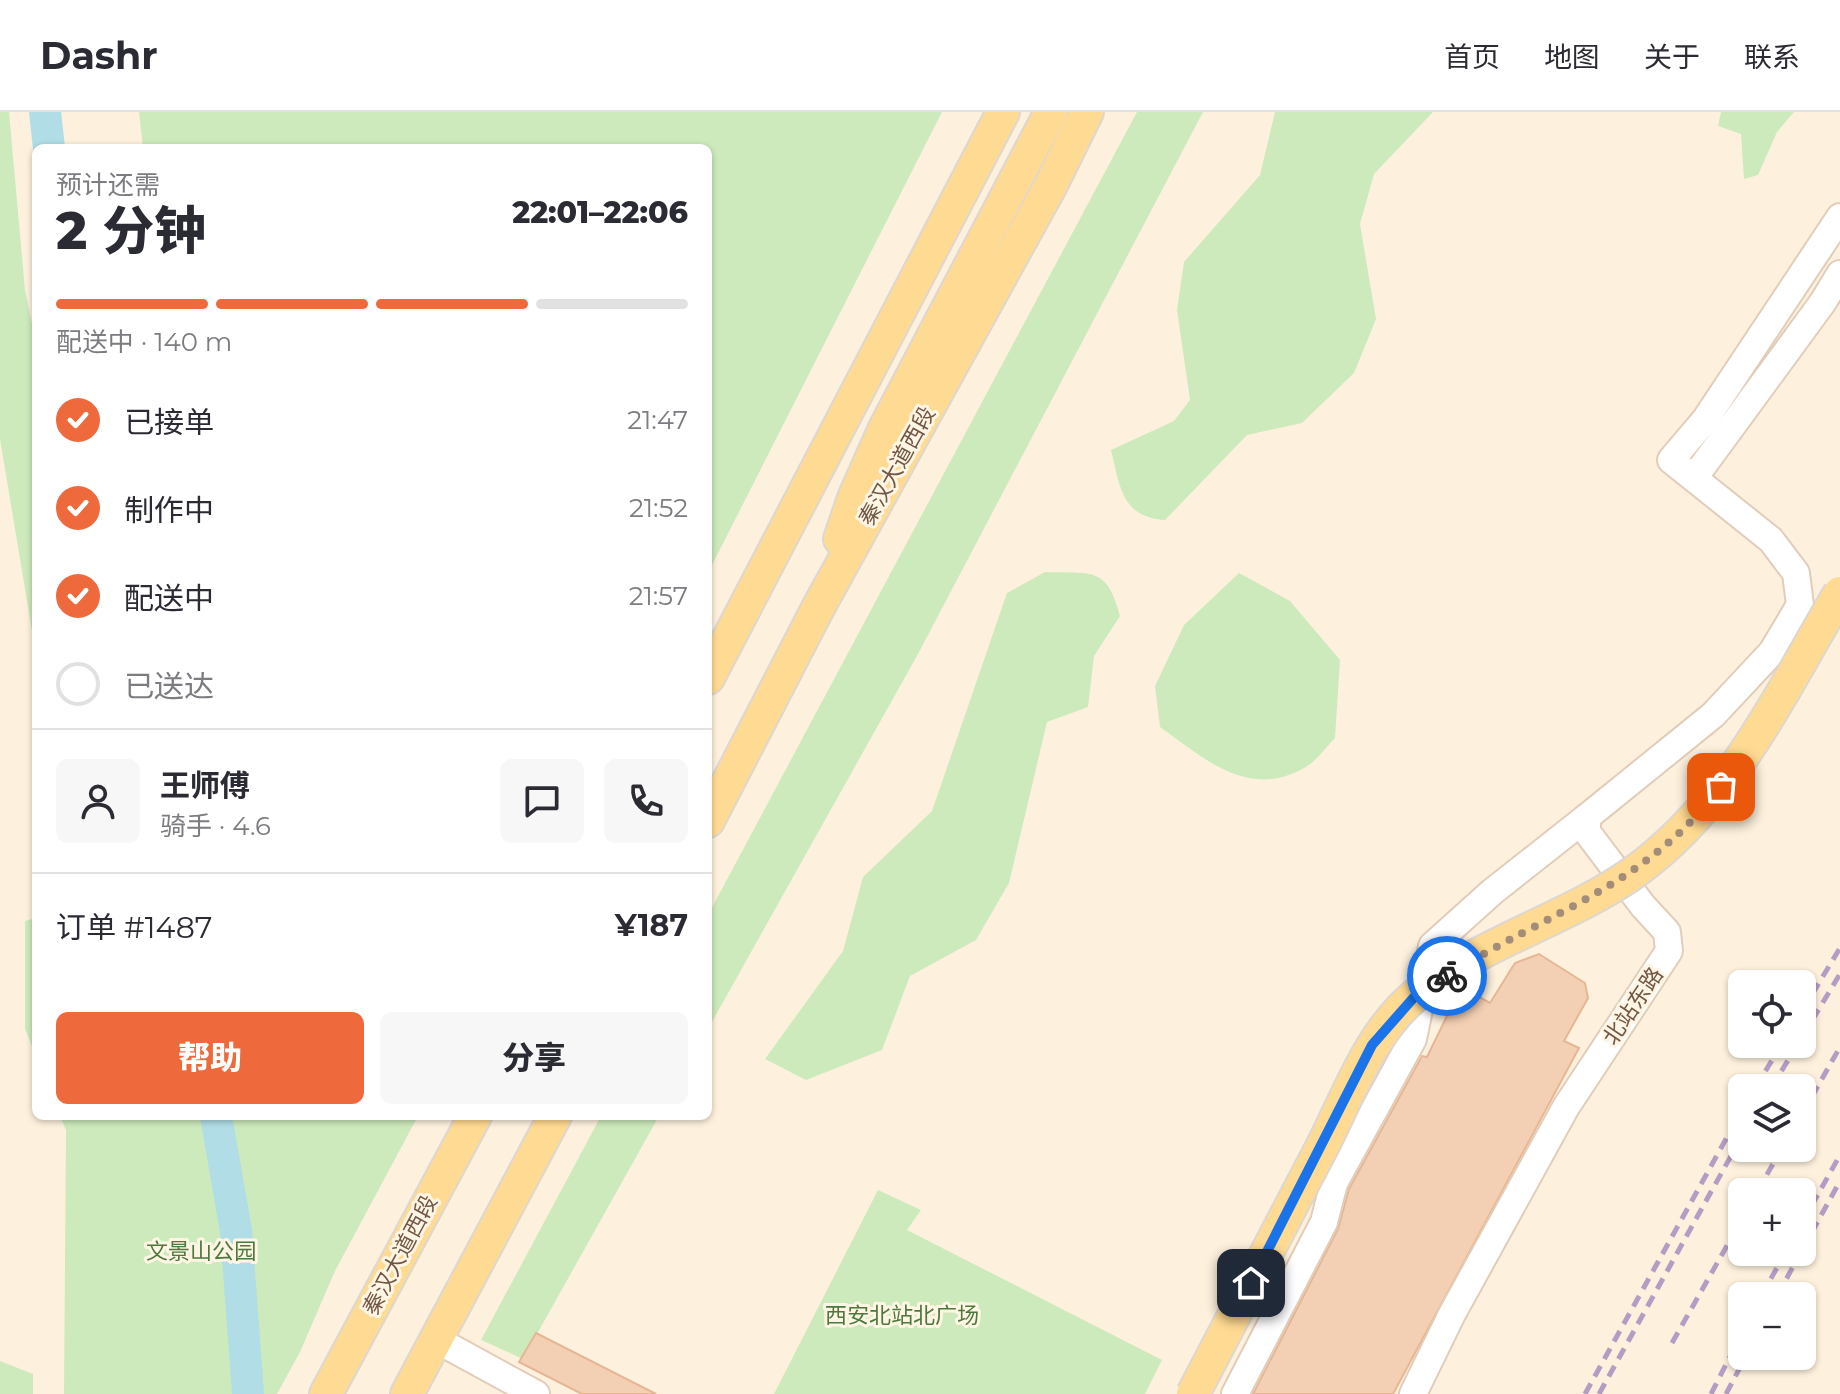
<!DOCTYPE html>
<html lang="zh">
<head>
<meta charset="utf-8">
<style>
  :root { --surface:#fff; --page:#f7f7f7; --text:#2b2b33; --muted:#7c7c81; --line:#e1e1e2; --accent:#ee693b }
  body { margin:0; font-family:Montserrat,"Noto Sans SC",sans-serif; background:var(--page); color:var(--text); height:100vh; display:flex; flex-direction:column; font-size:30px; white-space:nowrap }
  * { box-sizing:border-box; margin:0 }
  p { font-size:26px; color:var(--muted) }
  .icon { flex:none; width:44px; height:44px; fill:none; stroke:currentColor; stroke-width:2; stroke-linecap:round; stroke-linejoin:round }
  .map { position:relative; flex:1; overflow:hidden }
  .drawer { position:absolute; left:32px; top:32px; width:680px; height:976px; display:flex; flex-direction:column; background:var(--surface); border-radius:12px; box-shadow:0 2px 6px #0004 }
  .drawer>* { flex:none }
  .tools { position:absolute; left:1728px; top:858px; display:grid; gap:16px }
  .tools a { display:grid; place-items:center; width:88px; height:88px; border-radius:12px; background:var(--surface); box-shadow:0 2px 6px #0004; font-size:40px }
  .pin { position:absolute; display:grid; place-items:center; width:68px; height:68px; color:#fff; margin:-34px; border-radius:16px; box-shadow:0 4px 12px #0006 }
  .courier { position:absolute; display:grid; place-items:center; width:80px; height:80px; margin:-40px; border:6px solid #1a73e8; border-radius:50%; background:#fff; color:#222; box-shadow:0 2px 10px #0007 }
  .overview em { font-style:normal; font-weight:800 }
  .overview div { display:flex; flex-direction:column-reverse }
  .overview { display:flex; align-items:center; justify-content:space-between; height:136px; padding:0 24px }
  h1 { font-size:52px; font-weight:800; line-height:60px }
  .bar { display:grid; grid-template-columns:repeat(4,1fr); gap:12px 8px; align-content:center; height:96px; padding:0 24px }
  .bar i { height:10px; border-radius:6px; background:var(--line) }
  .bar .active { background:var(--accent) }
  .bar p { grid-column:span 4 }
  .line { display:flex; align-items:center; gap:20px; padding:0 24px; border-top:2px solid var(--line) }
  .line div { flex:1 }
  .round { display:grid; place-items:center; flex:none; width:84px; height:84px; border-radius:12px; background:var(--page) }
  ol { padding:0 24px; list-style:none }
  li { display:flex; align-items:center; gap:24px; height:88px }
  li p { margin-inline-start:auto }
  li .icon { padding:8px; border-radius:50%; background:var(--accent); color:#fff; stroke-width:4 }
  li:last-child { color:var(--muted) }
  li i { width:44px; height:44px; border:4px solid var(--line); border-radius:50% }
  .cta { display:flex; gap:16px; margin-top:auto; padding:16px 24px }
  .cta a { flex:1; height:92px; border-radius:12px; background:var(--accent); color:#fff; font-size:32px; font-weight:800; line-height:92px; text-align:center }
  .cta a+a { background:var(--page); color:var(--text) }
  header { display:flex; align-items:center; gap:48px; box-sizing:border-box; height:112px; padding:0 40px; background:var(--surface); border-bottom:2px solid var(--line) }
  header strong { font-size:38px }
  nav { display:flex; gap:44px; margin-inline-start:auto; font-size:28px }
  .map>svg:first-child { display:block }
  .green { fill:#cdeabc }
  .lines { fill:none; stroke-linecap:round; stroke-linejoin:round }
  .river { stroke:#b1dde6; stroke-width:32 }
  .building { fill:#f3cfb3; stroke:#e7b693; stroke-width:2 }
  .minor-casing { stroke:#e1cdb9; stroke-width:30 }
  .major-casing { stroke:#ddd7d2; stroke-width:36 }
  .minor { stroke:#fff; stroke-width:26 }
  .major { stroke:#ffda92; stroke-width:32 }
  .rail { stroke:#b49dc5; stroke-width:5; stroke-dasharray:12 8; stroke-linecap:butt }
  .major-bridge-casing { stroke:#ddd7d2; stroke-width:36; stroke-linecap:butt }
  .major-bridge { stroke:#ffda92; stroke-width:32 }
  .done { stroke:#a38d7a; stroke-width:8; stroke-dasharray:0 14.4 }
  .route { stroke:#1a73e8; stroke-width:10 }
  .labels { text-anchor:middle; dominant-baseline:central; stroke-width:6; stroke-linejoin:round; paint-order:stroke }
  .street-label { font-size:22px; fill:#735745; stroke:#fff5e4 }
  .park-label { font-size:22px; fill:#4c793d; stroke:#fff5e4 }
</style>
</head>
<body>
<header>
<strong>Dashr</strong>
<nav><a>首页</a><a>地图</a><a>关于</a><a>联系</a></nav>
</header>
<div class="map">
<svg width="1840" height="1282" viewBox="0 0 1840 1282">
  <rect width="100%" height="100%" fill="#fdf1dd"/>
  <g class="green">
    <path d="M0,0H9L25,178L36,231V543L0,327Z"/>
    <path d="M139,0H942L708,461V36H143Z"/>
    <path d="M1137,0H1203L918,542L708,917V803Z"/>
    <path d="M1275,0H1433L1374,62L1360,112L1376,207L1354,261L1302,311L1247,323L1165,408C1121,405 1120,374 1111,338L1174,309L1190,288L1177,198L1184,150L1260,63Z"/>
    <path d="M1721,0H1794L1777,20L1758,63L1744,67L1741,22L1718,14Z"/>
    <path d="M1045,460C1091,462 1107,453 1120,504L1094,544L1088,595L1047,610L1009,771L976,828L910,864L882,938L806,968L765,947L843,839L863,765L932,699L1007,481Z"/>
    <path d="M1239,461L1290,489L1340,548L1335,626C1326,635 1316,650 1304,656C1248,688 1204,646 1160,615L1155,574L1184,513Z"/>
    <path d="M36,806V944L25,917V809Z"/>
    <path d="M60,1004H418L335,1159L300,1240L277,1282H64L66,1018Z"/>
    <path d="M601,1004H659L523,1247L481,1228Z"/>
    <path d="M878,1078L921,1098L907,1118L1162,1248L1145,1282H774Z"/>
    <path d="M0,1249L33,1262V1282H0Z"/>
  </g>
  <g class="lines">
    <g class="river">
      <path d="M45,0L49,36"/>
      <path d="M216,1004L236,1119L248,1281"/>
    </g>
  </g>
  <g class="building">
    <path d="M1539,842L1585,871L1588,886L1564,929L1579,936L1393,1282H1253L1338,1117L1349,1077L1422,944L1427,945L1461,875L1490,891L1515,851Z"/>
    <path d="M536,1221L656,1282H582L519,1250Z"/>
  </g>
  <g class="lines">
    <defs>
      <g id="minor">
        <path d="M1694,366L1823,190L1840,162"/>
        <path d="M437,1228L536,1282"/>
        <path d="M1235,1282L1324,1110L1334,1071L1413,927L1432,834L1492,780L1587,705"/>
        <path d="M1413,1282L1452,1202L1566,995L1669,839L1667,820L1643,794L1587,720V705L1713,603L1772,540L1800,493L1796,461L1771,428L1671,348L1705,308L1840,105"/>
      </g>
      <g id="major">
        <path d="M840,427L854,386L885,316L1051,0"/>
        <path d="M708,566L1003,0"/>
        <path d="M708,709L818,496L1051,73L1087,0"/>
        <path d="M326,1282L475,1004"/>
        <path d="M407,1282L555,1004"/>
      </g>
    </defs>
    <use href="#minor" class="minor-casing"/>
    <use href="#major" class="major-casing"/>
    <use href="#minor" class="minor"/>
    <use href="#major" class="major"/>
    <g class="rail">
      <path d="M1802,899L1840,836"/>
      <path d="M1802,925L1840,862"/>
      <path d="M1755,976L1782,932"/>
      <path d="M1771,976L1798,932"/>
      <path d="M1802,1002L1840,935"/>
      <path d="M1757,1080L1782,1036"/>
      <path d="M1802,1111L1840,1043"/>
      <path d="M1802,1138L1840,1069"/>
      <path d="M1761,1184L1786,1140"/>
      <path d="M1777,1184L1801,1140"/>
      <path d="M1672,1231L1742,1107"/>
      <path d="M1585,1282L1742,998"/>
      <path d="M1599,1282L1742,1024"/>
      <path d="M1711,1282L1742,1221"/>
      <path d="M1726,1282L1746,1244"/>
    </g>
    <defs>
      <path id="major-bridge" d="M1193,1282C1236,1200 1279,1118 1322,1035C1349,983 1369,921 1417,882C1481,830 1566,808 1633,761C1730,692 1781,580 1840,481"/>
    </defs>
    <use href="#major-bridge" class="major-bridge-casing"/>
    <use href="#major-bridge" class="major-bridge"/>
  </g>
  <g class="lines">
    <path class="done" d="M1447,864C1549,799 1643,776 1721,675"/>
    <path class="route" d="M1251,1171L1372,933L1416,883L1447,864"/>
  </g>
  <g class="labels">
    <g class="street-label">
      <text transform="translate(897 354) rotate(-61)">秦汉大道西段</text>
      <text transform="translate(1633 894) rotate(-56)">北站东路</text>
      <text transform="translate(400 1143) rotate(-62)">秦汉大道西段</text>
    </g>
    <g class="park-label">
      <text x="201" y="1139">文景山公园</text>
      <text x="902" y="1203">西安北站北广场</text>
    </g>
  </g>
</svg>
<div class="tools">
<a><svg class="icon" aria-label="locate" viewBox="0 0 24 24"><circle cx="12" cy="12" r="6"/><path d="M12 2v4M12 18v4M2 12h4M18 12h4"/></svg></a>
<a><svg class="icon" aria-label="layers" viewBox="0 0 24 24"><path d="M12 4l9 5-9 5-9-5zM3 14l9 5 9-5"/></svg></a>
<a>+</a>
<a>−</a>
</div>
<div class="pin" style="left:1721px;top:675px;background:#ea580c"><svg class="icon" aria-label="bag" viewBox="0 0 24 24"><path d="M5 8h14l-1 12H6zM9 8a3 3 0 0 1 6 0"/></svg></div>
<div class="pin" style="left:1251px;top:1171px;background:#1f2937"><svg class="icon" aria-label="home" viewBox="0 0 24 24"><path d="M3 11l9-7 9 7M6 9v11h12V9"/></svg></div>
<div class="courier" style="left:1447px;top:864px"><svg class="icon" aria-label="bike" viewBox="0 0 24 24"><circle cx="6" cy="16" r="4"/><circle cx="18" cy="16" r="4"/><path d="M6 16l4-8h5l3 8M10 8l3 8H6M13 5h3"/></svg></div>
<section class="drawer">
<div class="overview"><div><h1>2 分钟</h1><p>预计还需</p></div><em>22:01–22:06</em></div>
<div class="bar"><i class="active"></i><i class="active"></i><i class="active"></i><i></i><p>配送中 · 140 m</p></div>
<ol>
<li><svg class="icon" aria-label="check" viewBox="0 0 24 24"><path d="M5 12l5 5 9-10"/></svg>已接单<p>21:47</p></li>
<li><svg class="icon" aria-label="check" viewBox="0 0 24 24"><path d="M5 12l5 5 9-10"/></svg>制作中<p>21:52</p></li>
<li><svg class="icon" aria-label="check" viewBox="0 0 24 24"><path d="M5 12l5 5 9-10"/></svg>配送中<p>21:57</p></li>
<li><i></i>已送达</li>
</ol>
<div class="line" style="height:144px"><a class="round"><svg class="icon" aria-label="person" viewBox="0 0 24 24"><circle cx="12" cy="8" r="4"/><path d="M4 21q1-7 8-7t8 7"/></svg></a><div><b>王师傅</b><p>骑手 · 4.6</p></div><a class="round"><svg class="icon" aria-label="chat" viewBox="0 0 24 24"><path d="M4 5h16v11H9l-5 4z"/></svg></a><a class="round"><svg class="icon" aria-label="phone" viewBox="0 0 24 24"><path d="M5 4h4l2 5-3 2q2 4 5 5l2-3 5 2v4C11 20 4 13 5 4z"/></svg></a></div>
<div class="line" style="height:104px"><div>订单 #1487</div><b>¥187</b></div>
<div class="cta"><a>帮助</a><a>分享</a></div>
</section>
</div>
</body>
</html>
